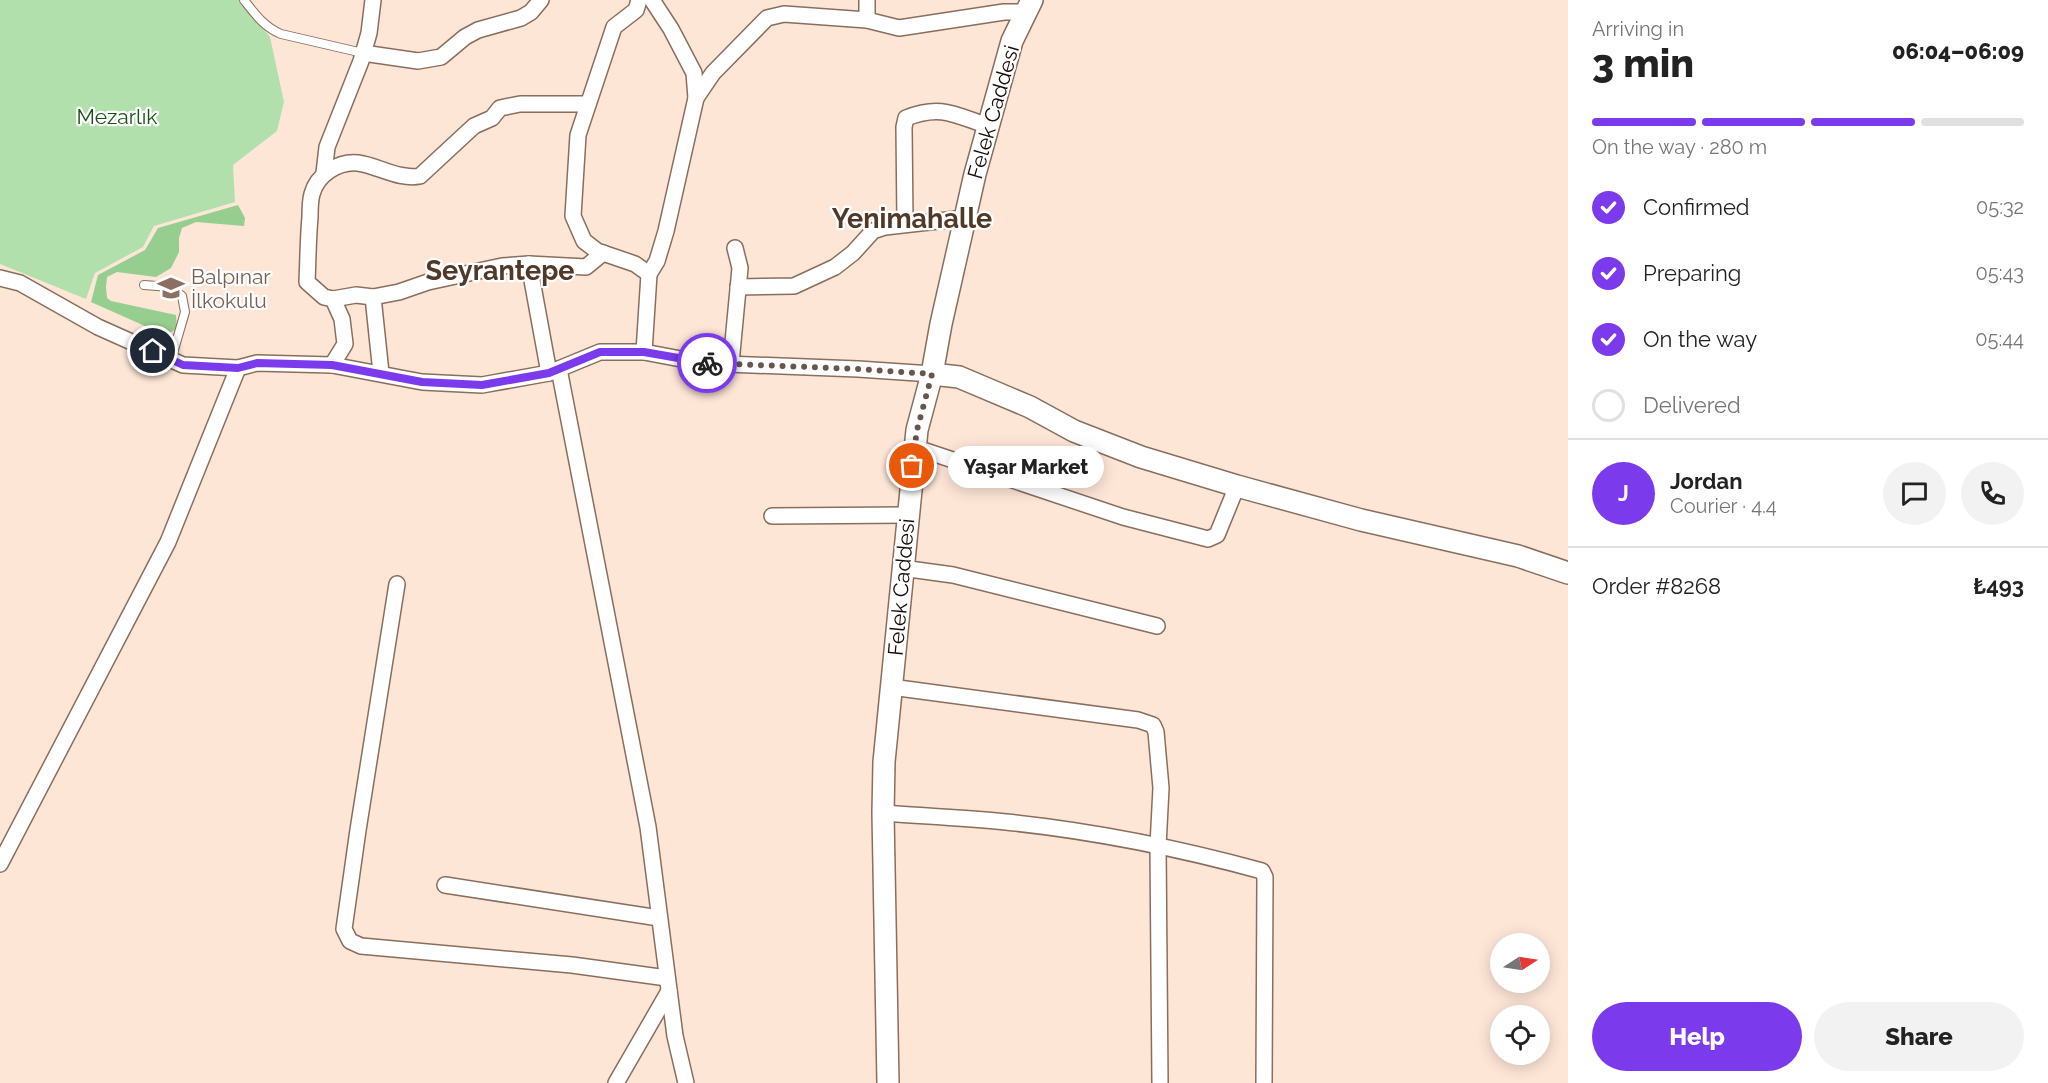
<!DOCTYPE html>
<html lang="en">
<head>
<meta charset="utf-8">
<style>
  :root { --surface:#fff; --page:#f2f2f2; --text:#222; --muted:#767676; --line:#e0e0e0; --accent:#7c3aed }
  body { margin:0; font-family:Raleway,sans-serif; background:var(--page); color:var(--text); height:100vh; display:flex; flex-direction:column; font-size:22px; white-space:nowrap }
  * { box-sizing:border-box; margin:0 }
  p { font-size:20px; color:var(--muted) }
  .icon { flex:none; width:33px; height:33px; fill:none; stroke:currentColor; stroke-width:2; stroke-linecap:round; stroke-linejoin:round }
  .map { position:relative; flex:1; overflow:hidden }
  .details { display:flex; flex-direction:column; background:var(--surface); width:480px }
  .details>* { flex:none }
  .needle { width:39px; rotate:78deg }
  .controls { position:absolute; left:1490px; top:933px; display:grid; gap:12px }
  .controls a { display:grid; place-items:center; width:60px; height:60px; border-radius:50%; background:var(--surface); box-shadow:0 3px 15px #0003; font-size:30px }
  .pin { position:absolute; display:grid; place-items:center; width:51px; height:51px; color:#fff; margin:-26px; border:3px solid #fff; border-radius:50%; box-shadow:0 2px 6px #0007 }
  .courier { position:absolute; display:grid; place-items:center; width:60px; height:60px; margin:-30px; border:4px solid #7c3aed; border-radius:50%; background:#fff; color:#222; box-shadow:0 2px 8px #0007 }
  .bubble { position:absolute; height:42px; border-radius:21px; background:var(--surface); box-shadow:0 3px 15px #0003; font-size:20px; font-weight:800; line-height:42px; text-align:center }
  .head em { font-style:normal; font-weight:800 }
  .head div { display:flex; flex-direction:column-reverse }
  .head { display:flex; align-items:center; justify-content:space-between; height:102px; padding:0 24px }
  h1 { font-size:39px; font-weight:800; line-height:45px }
  .bar { display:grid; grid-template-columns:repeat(4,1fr); gap:9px 6px; align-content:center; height:72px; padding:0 24px }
  .bar i { height:8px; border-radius:4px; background:var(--line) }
  .bar .on { background:var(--accent) }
  .bar p { grid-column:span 4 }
  .line { display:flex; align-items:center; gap:15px; padding:0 24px; border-top:2px solid var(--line) }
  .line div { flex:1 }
  .round { display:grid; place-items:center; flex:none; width:63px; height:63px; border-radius:32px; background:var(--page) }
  ol { padding:0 24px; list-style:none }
  li { display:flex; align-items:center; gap:18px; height:66px }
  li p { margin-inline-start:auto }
  li .icon { padding:6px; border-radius:50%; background:var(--accent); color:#fff; stroke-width:4 }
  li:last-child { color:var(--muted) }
  li i { width:33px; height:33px; border:3px solid var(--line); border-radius:50% }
  .button { display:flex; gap:12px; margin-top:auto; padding:12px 24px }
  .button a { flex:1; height:69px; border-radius:36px; background:var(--accent); color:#fff; font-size:24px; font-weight:800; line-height:69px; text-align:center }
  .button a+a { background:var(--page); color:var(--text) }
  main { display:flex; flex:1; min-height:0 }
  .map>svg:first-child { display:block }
  .green { fill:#b2e0ac }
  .forest { fill:#95ce8e }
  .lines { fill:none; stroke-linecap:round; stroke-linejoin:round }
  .lane-casing { stroke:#896e5e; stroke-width:10 }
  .street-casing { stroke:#896e5e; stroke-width:18 }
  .secondary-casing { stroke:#896e5e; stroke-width:24 }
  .lane { stroke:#fff; stroke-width:8 }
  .street { stroke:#fff; stroke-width:15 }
  .secondary { stroke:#fff; stroke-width:21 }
  .done { stroke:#66574e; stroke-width:6; stroke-dasharray:0 10.8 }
  .route { stroke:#7c3aed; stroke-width:8 }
  .labels { text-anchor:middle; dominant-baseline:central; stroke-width:4.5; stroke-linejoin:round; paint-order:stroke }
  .street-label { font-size:21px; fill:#140a05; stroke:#fff }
  .park-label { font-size:21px; fill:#195113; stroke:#fff }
  .education-label { font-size:21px; fill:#785e54; stroke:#fff; text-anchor:start }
  .district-label { font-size:27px; font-weight:bold; fill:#51392a; stroke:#fff }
</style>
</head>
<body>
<main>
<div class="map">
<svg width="1568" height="1083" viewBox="0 0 1568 1083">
  <rect width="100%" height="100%" fill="#fee6d7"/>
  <path class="green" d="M0,0H240L270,37L284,102L277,131L233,165L235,202L154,226L143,247L95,273L86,299L0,264Z"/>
  <path class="forest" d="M238,205L245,218L244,226L196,222L182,228L179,238V252L171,268L156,277L117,272L107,277L106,287L107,298L111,301L176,315L177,329L165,335L91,302L98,275L145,250L158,228Z"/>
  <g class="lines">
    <defs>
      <g id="lane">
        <path d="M244,0C255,14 264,27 281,34L363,53"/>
        <path d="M144,285L170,287L182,296L185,312L171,360"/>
      </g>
      <g id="street">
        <path d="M639,0L636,10L614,27L578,135L573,216L584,241L597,251L635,264L649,274L644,352L702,363L858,369L932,374"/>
        <path d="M867,0V20"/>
        <path d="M363,53L418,61L441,57L465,37L478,30L521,18L531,12L541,0"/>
        <path d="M696,98L713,73L767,18L784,14L867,20L899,28L1004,12H1026"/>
        <path d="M324,173L327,147L361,61L369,33L373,0"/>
        <path d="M905,223L904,127L906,118C941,104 955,115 988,126"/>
        <path d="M529,264L549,373"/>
        <path d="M649,274L657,261L666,231L696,98L694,73L671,29L652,0"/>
        <path d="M0,278L20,283L98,327L183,365L238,368L257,363L332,365L422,382L482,385L549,373L600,352H644"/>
        <path d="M738,287L794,286L835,267L853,253L873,231L885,227L965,218"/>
        <path d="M373,297L381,373"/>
        <path d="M333,299L356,295L373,297L399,292L428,282L502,266L529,264L586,267L603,253"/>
        <path d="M731,363L740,268L735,248"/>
        <path d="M332,365L345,344L342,319L333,299L324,297L307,282C308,260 308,239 310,217C310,210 310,201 312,194C317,175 338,161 358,163C379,166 399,180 420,176L474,126L492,118L500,108L520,104H588"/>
        <path d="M559,369L648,827L675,1036L686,1083"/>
        <path d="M914,447L1123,517L1208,539L1217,535L1237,486"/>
        <path d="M772,516L908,515"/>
        <path d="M902,568L953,575L1157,626"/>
        <path d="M397,584L358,830L344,929L350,941L361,946L572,965L667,978"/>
        <path d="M891,687L1138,720L1153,725L1156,732L1161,788L1158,846L1160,1083"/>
        <path d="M883,813C924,816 965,818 1006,822C1093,831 1178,848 1262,871L1265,877L1264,1083"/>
        <path d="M0,864L168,542L238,368"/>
        <path d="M445,885L659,918"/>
        <path d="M616,1083L669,991"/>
      </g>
      <g id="secondary">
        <path d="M932,374L959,377L1030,407L1074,431L1141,457L1237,486L1361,520L1518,556L1568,573"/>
        <path d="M888,1083L883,813L884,762L917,430L932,374L941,324L975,174L1012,41L1032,0"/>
      </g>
    </defs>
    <use href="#lane" class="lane-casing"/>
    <use href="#street" class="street-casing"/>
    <use href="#secondary" class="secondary-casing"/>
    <use href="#lane" class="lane"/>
    <use href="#street" class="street"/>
    <use href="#secondary" class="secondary"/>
  </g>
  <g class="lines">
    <path class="done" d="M707,363L858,369L932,374L917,430L912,466"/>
    <path class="route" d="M153,351L183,365L238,368L257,363L332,365L422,382L482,385L549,373L600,352H644L707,363"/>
  </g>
  <defs>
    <symbol id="school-bare" viewBox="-9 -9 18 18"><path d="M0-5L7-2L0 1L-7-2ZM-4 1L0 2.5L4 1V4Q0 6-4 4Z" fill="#8d6e63" stroke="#fff" stroke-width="2.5" paint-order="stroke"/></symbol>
  </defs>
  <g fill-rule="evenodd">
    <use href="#school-bare" x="152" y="269" width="38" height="38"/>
  </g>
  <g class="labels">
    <g class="street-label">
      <text transform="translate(993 112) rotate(-74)">Felek Caddesi</text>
      <text transform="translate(901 587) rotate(-85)">Felek Caddesi</text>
    </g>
    <g class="park-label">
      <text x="117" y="116">Mezarlık</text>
    </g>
    <g class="education-label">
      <text x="191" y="276">Balpınar<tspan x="191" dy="24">İlkokulu</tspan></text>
    </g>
    <g class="district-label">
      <text x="912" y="218">Yenimahalle</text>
      <text x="500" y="270">Seyrantepe</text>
    </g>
  </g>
</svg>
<div class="controls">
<a><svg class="needle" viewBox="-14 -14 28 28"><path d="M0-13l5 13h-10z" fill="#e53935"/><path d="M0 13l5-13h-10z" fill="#767676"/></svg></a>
<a><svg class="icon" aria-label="locate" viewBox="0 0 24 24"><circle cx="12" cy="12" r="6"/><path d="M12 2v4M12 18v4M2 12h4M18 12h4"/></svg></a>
</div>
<div class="pin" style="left:912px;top:466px;background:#ea580c"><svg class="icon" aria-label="bag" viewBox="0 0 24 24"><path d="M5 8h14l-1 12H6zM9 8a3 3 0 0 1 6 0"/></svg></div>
<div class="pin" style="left:153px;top:351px;background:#1f2937"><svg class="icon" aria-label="home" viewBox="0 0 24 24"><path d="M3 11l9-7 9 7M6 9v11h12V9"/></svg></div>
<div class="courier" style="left:707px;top:363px"><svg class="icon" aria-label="bike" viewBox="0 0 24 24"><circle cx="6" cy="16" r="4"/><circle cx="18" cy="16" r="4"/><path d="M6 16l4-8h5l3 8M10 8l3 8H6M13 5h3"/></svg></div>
<div class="bubble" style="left:948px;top:446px;width:156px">Yaşar Market</div>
</div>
<section class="details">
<div class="head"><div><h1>3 min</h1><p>Arriving in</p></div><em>06:04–06:09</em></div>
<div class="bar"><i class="on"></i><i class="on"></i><i class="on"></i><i></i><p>On the way · 280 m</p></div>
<ol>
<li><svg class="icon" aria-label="check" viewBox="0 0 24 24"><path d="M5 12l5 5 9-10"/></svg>Confirmed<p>05:32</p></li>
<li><svg class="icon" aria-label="check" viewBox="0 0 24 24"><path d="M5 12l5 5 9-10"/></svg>Preparing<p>05:43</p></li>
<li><svg class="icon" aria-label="check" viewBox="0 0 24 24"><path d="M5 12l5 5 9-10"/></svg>On the way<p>05:44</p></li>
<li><i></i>Delivered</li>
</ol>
<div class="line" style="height:108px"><b class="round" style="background:var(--accent);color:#fff">J</b><div><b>Jordan</b><p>Courier · 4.4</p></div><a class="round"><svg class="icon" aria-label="chat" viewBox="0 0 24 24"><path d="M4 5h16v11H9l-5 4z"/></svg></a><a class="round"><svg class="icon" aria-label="phone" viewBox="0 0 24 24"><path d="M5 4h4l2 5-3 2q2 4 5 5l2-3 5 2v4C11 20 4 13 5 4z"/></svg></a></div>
<div class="line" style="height:78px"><div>Order #8268</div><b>₺493</b></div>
<div class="button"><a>Help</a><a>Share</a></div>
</section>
</main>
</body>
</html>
